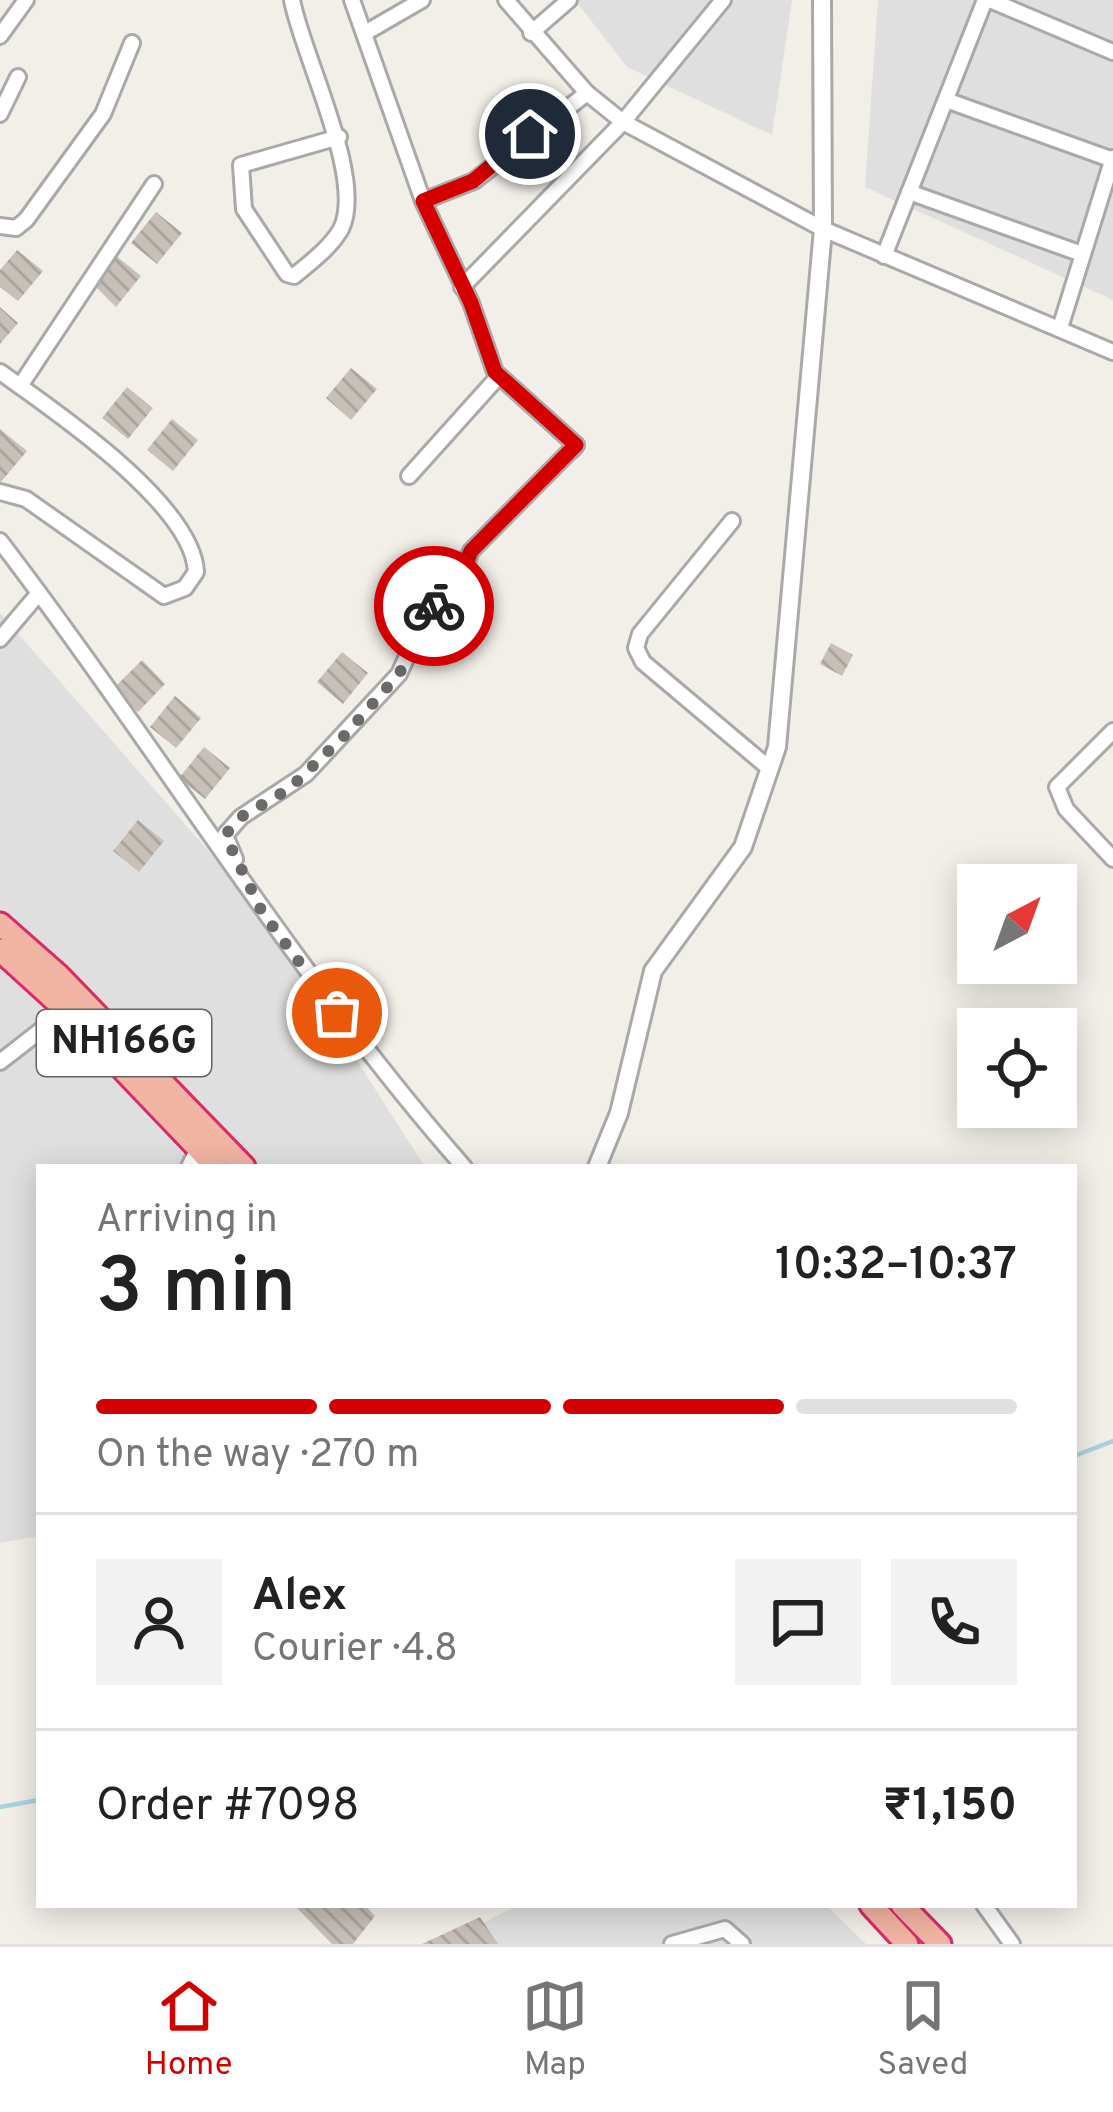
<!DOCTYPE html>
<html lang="en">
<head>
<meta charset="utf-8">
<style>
  :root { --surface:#fff; --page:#f2f2f2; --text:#222; --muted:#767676; --line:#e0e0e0; --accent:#d40000 }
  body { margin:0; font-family:Overpass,sans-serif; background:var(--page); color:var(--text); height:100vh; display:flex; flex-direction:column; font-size:45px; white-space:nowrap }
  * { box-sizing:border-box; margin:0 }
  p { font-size:39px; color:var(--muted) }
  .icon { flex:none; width:66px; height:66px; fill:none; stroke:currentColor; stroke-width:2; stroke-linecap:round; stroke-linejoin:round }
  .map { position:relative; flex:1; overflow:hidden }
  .panel { position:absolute; left:36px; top:1164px; width:1041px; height:744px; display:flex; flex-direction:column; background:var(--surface); border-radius:0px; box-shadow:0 6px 30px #0003 }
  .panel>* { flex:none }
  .needle { width:78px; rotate:41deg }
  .tools { position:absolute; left:957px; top:864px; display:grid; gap:24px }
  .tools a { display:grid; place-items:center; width:120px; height:120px; border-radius:0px; background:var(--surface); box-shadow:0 6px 30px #0003; font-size:60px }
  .pin { position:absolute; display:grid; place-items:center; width:102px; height:102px; color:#fff; margin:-51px; border:6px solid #fff; border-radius:50%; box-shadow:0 3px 12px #0007 }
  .courier { position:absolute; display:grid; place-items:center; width:120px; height:120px; margin:-60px; border:9px solid #d40000; border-radius:50%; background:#fff; color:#222; box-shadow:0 3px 15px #0007 }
  .summary em { font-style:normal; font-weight:600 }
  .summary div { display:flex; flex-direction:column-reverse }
  .summary { display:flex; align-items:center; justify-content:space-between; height:204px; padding:0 60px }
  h1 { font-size:78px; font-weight:600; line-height:90px }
  .bar { display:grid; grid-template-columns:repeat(4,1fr); gap:18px 12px; align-content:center; height:144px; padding:0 60px }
  .bar i { height:15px; border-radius:9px; background:var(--line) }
  .bar .active { background:var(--accent) }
  .bar p { grid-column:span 4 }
  .line { display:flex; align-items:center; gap:30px; padding:0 60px; border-top:3px solid var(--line) }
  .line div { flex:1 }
  .round { display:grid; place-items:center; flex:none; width:126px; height:126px; border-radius:0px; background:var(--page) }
  .dock { display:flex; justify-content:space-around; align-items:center; height:168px; border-top:3px solid var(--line); background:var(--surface); font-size:33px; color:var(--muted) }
  .dock a { display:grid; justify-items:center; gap:6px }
  .dock .active { color:var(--accent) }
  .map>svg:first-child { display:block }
  .residential { fill:#e0dfdf }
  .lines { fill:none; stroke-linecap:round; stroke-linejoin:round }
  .stream { stroke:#aad3df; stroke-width:4.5 }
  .building { fill:url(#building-back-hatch) }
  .minor-casing { stroke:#a9a9a9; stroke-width:20 }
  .tertiary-casing { stroke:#a9a9a9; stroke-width:22 }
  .trunk-casing { stroke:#dc2a67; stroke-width:27 }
  .minor { stroke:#fff; stroke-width:14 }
  .tertiary { stroke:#fff; stroke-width:16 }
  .trunk { stroke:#f2b4a3; stroke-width:21 }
  .done { stroke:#6b6a68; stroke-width:12; stroke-dasharray:0 21.6 }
  .route { stroke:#d40000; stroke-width:15 }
  .labels { text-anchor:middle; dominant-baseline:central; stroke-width:9; stroke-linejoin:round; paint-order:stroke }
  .shield { fill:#fff; stroke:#646464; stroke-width:3 }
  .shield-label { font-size:39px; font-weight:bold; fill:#222 }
</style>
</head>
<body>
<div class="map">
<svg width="1113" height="1944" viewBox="0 0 1113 1944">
  <defs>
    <pattern id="building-back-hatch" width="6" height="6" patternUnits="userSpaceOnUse" patternTransform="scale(3)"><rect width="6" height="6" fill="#c7bfb8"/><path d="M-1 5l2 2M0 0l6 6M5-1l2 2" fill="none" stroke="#aba49e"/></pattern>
  </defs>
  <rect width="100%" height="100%" fill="#f2efe9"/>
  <g class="residential">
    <path d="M575,0H792L772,135L627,67Z"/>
    <path d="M878,0H1113V300L865,187Z"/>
    <path d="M0,613L262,912L425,1167H39V1536L0,1543Z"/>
    <path d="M518,1905H826L866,1944H442Z"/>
  </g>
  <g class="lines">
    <g class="stream">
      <path d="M1074,1456L1113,1441"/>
      <path d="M0,1807L39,1800"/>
    </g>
  </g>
  <g class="building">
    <path d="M156,212L182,233L157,264L131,243Z"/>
    <path d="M17,250L43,271L18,301L0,287V270Z"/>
    <path d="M115,255L141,276L116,307L96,287Z"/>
    <path d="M0,307L18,323L0,344Z"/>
    <path d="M351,368L377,389L351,420L326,398Z"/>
    <path d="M127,387L153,408L128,439L102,418Z"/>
    <path d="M172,419L198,440L173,471L147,450Z"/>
    <path d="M0,429L27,451L0,483Z"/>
    <path d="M831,643L853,655L842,676L820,664Z"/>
    <path d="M342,652L368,673L343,704L317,682Z"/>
    <path d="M142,660L165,684L138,712L114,688Z"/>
    <path d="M175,696L201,718L176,748L150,727Z"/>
    <path d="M204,747L230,768L205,799L179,778Z"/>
    <path d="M138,820L164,841L139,872L113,851Z"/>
    <path d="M294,1905H365L375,1916L353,1944H332Z"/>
    <path d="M480,1917L498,1944H422Z"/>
  </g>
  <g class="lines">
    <defs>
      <g id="minor">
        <path d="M292,0C302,55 366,179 341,229C331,247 310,263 294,276L287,274L244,209L241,165L339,137"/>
        <path d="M352,0L423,201L474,181L587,93"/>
        <path d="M506,0L587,93L623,122L823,229L1113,352"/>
        <path d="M990,0L1113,52"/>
        <path d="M365,33L422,0"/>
        <path d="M531,33L569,0"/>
        <path d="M0,36L26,0"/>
        <path d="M946,100L1113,160"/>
        <path d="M0,114L18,77"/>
        <path d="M909,192L1082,254"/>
        <path d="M423,201L471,303L495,372L576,445"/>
        <path d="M0,226L16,228L26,220L103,114L132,43"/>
        <path d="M884,256L985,0"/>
        <path d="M462,287L623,122L723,0"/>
        <path d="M1060,328L1113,158"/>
        <path d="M0,372C52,409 193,504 196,572L185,588L164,596L26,499L0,492"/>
        <path d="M20,386L154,184"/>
        <path d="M409,476L498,377"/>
        <path d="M732,521L640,634L636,648L643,662L770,769"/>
        <path d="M0,541C158,748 292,971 464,1167"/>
        <path d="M0,639L39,593"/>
        <path d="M1113,731L1057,787L1066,809L1113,859"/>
        <path d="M235,859L225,835L241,817L306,774L399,674L418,632L462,573L471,551L576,445L572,450"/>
        <path d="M0,1062L72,1006"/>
        <path d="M189,1167L198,1148"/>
        <path d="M984,1905L1012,1944"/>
        <path d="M672,1944L725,1929L742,1944"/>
      </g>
      <path id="tertiary" d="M597,1167L619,1113L653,971L743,847L777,747L823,229L822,0"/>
      <g id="trunk">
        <path d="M0,924L59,976L244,1167"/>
        <path d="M0,950L67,1011L216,1167"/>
        <path d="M871,1905L907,1944"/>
        <path d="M902,1905L940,1944"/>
      </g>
    </defs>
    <use href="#minor" class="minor-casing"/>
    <use href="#tertiary" class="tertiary-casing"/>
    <use href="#trunk" class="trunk-casing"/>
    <use href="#minor" class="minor"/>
    <use href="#tertiary" class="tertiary"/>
    <use href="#trunk" class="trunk"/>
  </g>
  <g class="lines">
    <path class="done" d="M337,1013L262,912L225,835L241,817L289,789L344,736L399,674L434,606"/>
    <path class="route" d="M434,606L462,573L471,551L576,445L495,372L471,303L423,201L473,181L530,134"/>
  </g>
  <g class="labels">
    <rect class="shield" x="37" y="1010" width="174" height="66" rx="9"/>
    <g class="shield-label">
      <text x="124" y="1043">NH166G</text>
    </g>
  </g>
</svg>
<div class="tools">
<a><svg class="needle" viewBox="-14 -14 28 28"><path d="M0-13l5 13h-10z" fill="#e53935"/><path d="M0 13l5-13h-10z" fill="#767676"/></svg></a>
<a><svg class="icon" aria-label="locate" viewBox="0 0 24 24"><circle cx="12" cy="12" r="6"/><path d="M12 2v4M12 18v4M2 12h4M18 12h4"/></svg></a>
</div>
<div class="pin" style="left:337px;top:1013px;background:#ea580c"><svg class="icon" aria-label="bag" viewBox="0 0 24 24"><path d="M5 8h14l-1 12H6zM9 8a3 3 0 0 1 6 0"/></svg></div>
<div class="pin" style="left:530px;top:134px;background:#1f2937"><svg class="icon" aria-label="home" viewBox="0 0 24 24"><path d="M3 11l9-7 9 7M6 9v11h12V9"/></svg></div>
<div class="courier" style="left:434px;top:606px"><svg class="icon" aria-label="bike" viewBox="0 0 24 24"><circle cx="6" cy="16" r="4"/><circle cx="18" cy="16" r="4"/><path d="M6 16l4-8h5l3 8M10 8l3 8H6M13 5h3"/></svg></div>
<section class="panel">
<div class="summary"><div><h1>3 min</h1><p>Arriving in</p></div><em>10:32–10:37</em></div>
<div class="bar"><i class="active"></i><i class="active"></i><i class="active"></i><i></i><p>On the way · 270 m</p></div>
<div class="line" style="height:216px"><a class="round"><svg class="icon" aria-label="person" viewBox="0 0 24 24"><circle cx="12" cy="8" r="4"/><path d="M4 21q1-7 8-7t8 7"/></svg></a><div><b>Alex</b><p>Courier · 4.8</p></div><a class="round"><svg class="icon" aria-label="chat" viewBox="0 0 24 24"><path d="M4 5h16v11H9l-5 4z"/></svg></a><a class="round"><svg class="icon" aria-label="phone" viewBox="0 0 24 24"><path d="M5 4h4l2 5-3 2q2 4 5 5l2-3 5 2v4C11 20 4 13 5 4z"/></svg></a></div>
<div class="line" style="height:156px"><div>Order #7098</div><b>₹1,150</b></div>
</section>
</div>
<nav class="dock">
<a class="active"><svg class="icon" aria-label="home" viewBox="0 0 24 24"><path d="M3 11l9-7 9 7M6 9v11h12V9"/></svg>Home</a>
<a><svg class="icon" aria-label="map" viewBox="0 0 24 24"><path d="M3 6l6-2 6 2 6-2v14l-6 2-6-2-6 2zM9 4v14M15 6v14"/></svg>Map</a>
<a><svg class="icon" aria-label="saved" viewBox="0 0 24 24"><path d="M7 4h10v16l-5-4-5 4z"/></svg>Saved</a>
</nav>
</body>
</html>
